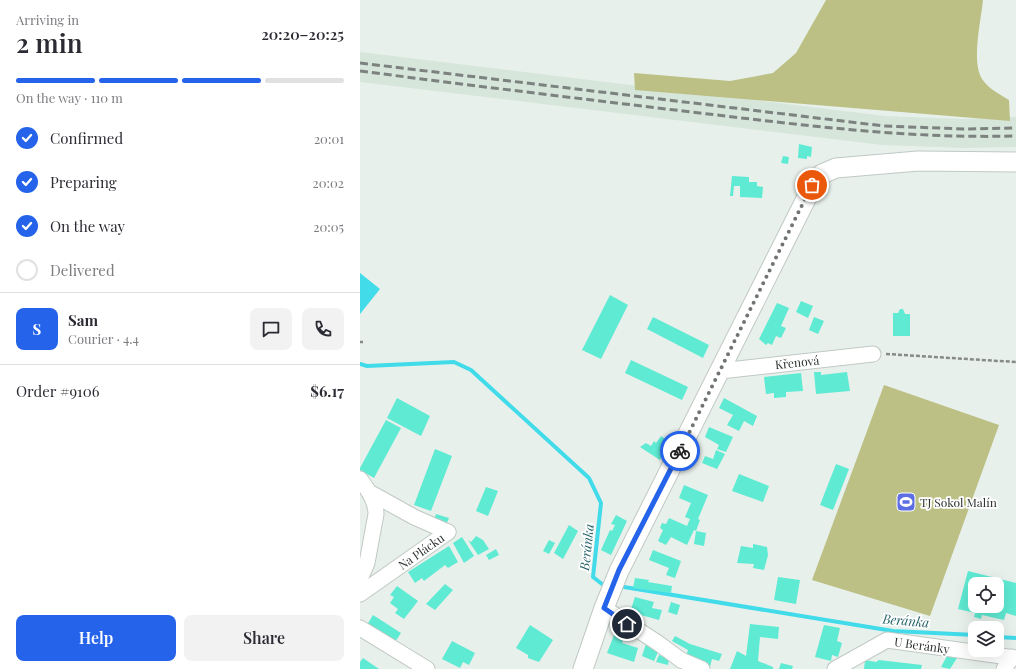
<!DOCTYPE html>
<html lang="en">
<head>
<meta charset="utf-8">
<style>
  :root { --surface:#fff; --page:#f2f2f3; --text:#2b2b33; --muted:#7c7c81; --line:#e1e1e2; --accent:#2563eb }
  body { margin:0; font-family:"Playfair Display",serif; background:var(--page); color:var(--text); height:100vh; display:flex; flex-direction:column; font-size:15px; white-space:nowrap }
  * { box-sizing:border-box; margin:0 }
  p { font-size:13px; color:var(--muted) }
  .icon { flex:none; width:22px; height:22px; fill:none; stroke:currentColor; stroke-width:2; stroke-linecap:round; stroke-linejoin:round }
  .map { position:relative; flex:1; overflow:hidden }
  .sheet { display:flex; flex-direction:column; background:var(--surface); width:360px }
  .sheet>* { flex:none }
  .fabs { position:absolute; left:608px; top:577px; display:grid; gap:8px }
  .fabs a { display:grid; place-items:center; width:36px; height:36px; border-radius:8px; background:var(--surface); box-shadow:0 4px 16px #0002; font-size:20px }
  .pin { position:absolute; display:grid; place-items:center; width:34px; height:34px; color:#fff; margin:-17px; border:2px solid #fff; border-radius:50%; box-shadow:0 1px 4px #0007 }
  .courier { position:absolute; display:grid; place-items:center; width:40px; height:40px; margin:-20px; border:3px solid #2563eb; border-radius:50%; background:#fff; color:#222; box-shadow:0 1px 5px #0007 }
  .summary em { font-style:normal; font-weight:600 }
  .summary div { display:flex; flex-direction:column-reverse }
  .summary { display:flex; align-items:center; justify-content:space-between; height:68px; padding:0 16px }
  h1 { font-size:26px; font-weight:600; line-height:30px }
  .bar { display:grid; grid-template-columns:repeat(4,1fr); gap:6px 4px; align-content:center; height:48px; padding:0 16px }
  .bar i { height:5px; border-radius:3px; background:var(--line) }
  .bar .selected { background:var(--accent) }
  .bar p { grid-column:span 4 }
  .line { display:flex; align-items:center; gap:10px; padding:0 16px; border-top:1px solid var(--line) }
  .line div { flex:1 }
  .round { display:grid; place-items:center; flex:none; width:42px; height:42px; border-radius:8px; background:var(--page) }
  ol { padding:0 16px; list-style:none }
  li { display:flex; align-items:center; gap:12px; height:44px }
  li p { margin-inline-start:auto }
  li .icon { padding:4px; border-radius:50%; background:var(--accent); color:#fff; stroke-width:4 }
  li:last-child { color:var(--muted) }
  li i { width:22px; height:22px; border:2px solid var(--line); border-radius:50% }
  .action { display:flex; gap:8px; margin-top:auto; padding:8px 16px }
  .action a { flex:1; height:46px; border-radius:8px; background:var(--accent); color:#fff; font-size:16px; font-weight:600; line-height:46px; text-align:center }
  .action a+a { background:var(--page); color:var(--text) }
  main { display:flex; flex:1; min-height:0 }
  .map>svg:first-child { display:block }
  .built { fill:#d6e6db }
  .green { fill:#bcc085 }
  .water { fill:#41dbe9 }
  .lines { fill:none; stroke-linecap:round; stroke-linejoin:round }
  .stream { stroke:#41dbe9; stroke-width:4 }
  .building { fill:#5eead3; fill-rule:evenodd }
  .minor-casing { stroke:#c0c9c3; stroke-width:17 }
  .tertiary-casing { stroke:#c0c9c3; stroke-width:21 }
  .path { stroke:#868b88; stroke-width:2.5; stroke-dasharray:4 2; stroke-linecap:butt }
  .minor { stroke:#fff; stroke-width:15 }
  .tertiary { stroke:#fff; stroke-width:19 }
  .rail { stroke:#7c827f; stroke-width:3; stroke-dasharray:8 4; stroke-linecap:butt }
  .done { stroke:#707572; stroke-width:4; stroke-dasharray:0 7.2 }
  .route { stroke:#2563eb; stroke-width:5 }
  .labels { text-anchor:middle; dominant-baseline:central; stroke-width:3.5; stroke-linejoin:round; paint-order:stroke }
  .street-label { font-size:12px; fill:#2f3331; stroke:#fff }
  .poi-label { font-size:12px; fill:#2f3331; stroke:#fff; text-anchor:start }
  .water-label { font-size:13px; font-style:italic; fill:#246167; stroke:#fff }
</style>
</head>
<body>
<main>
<section class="sheet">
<div class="summary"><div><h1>2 min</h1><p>Arriving in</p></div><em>20:20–20:25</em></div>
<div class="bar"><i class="selected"></i><i class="selected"></i><i class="selected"></i><i></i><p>On the way · 110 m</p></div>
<ol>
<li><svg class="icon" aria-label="check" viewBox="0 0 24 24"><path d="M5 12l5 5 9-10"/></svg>Confirmed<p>20:01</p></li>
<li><svg class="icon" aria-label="check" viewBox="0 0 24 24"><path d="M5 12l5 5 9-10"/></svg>Preparing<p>20:02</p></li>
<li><svg class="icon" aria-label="check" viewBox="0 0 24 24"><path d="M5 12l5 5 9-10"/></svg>On the way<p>20:05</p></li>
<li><i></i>Delivered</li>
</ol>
<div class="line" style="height:72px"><b class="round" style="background:var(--accent);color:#fff">S</b><div><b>Sam</b><p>Courier · 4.4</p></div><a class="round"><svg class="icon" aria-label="chat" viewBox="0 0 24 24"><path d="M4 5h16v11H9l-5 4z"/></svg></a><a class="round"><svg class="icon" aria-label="phone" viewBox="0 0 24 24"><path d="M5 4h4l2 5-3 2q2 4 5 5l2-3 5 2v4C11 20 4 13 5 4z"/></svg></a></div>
<div class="line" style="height:52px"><div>Order #9106</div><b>$6.17</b></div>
<div class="action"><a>Help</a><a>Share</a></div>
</section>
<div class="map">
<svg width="656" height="669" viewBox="0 0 656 669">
  <rect width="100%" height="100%" fill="#e8f0eb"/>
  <path class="built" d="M0,52L525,116L604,119L656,117V147L604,148L522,145L0,82Z"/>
  <g class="green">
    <path d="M466,0H623C621,21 611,61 622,79C629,89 639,94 649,100L650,121L275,90L274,73L370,81L413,73L436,53Z"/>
    <path d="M524,385L639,425L570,616L452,580Z"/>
  </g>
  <path class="water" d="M0,273L20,289L0,314Z"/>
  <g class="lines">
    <g class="stream">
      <path d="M0,364L7,366L94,362L111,370L229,478L241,503L233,577L242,584L249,585"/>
      <path d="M258,586L533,631L615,635"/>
      <path d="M637,637L656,638"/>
    </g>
  </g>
  <g class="building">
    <path d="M439,144L452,147L451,157L447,156V159L438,158Z"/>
    <path d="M423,156L429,157L428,164L421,163Z"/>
    <path d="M372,176L389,177V182H397V186L403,187L402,198L380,197V186H374L373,196H370Z"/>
    <path d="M250,295L268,305L241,359L222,350Z"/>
    <path d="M441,301L453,306L448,318L436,312Z"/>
    <path d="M417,303L429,308L421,326L426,328L421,338L416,336L412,345L408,343L406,345L399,339Z"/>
    <path d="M540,309H543L545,314H550V336H533V313H538Z"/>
    <path d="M293,317L349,345L343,358L287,329Z"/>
    <path d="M454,317L464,321L458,334L449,330Z"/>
    <path d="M271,360L328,387L322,400L265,373Z"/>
    <path d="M454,372H461V375L487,372L490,391L456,394Z"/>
    <path d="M441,373L443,391L426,392V397L414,398V393L406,394L404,377Z"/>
    <path d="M37,398L70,416L61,436L27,418Z"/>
    <path d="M364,398L397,416L393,426L384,421L379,431L367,425L373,415L359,408Z"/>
    <path d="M26,420L41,428L14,478L0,470V468Z"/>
    <path d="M349,427L373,437L366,452L357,449L359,445L345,437Z"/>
    <path d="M301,436L309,441L300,460L280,447L286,443L291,446L294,441L296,443Z"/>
    <path d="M75,449L92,456L71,511L54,505Z"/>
    <path d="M356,450L365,454L357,469L342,463L345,456L353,459Z"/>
    <path d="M476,464L489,469L473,510L460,505Z"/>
    <path d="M379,474L409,486L403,502L372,491Z"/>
    <path d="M324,485L348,495L338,519L340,520L336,531L334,530L327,545L311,537L306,545L298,541L303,530L300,528L302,523L306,524L309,518L327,526L330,519L325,517L331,503L319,498Z"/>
    <path d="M126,487L138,491L128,516L116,511Z"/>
    <path d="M76,514L89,518L85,527L73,522Z"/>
    <path d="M256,515L267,521L251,555L241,550L250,530L252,531L255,525L251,524Z"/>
    <path d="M209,525L218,531L203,559L194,553Z"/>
    <path d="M336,531L346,533L344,546L334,544Z"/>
    <path d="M116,536L123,540L129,549L118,555L108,540L111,542Z"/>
    <path d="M102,537L114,556L104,563L93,543Z"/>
    <path d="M189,540L195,543L189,554L183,551Z"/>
    <path d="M393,544L407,547L408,555L404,570L393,568L394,564L377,563L381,546L393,548Z"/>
    <path d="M89,546L98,562L88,568L85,565L64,581L62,578L55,583L48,572Z"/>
    <path d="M136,549L139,555L129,560L126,555Z"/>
    <path d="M293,550L321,561L315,578L306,575L309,568L289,560Z"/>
    <path d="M608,571L656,583V616L646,613L644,620L622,615L621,619L614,617L615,613L598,609ZM615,584H637V606H615Z"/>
    <path d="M418,577L440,580L436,604L414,600Z"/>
    <path d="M275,578L289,580L288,582L312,586L311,593L273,588Z"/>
    <path d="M85,584L93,590L75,610L66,604Z"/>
    <path d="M37,586L58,601L44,619L35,613L38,609L30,603L34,597L30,595Z"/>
    <path d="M275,597L294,602L292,608L302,610L299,620L270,612Z"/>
    <path d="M311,602L320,605L317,615L308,612Z"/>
    <path d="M13,615L41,633L35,642L7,625Z"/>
    <path d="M390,624L419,627L418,639L400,637L398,661L413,667V669H370L377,651L386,656Z"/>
    <path d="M170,625L193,640L179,662L168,658V655L156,648Z"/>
    <path d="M258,625L267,630L262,643L278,648L274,662L247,653Z"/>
    <path d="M464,625L480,628L477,641L482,643L478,657L472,655L471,661L455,657Z"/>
    <path d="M315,636L330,644L362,654L359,661L352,659L350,667L325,659L328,650L312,641Z"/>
    <path d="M92,641L115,653L109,665L103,662L100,668L82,659Z"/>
    <path d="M286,644L299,650L294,661L282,656Z"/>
    <path d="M299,655L309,659L308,665L296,662Z"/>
    <path d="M587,656L597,658L590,669L581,667Z"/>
    <path d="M3,658L19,669H0V662Z"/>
    <path d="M505,660L516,662L519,660L562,665L561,669H504Z"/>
    <path d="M421,663L433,666L432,669H419Z"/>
  </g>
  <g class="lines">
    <defs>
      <g id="minor">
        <path d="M360,371L513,354"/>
        <path d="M0,479C8,490 16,501 16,514L7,563L0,579"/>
        <path d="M9,492L54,517L88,532"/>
        <path d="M0,594L88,532"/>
        <path d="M244,608L298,643L321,660L342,669"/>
        <path d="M0,628L67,669"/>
        <path d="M475,669L527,640L656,658"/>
        <path d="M644,669L652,657"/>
      </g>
      <path id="tertiary" d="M223,669L244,608L259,571L453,185L462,174L476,168L558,161L656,162"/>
    </defs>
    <use href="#minor" class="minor-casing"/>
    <use href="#tertiary" class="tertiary-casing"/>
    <g class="path">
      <path d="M0,342H3"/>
      <path d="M526,354L656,362"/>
    </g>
    <use href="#minor" class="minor"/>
    <use href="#tertiary" class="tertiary"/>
    <g class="rail">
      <path d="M0,63L524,126L604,129L656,128"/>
      <path d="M0,71C107,85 215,98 323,111C434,124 544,139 656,136"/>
    </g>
  </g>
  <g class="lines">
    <path class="done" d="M320,451L452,185"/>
    <path class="route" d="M267,624L244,608L259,570L320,451"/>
  </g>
  <defs>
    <symbol id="stadium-square" viewBox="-11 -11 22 22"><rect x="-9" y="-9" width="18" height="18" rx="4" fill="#5d6de4" stroke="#fff"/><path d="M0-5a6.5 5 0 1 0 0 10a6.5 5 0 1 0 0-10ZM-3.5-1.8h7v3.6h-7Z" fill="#fff"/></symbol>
  </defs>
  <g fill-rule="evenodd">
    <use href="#stadium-square" x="535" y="491" width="22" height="22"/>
  </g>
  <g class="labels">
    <g class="street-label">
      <text transform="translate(437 362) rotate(-6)">Křenová</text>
      <text transform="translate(61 551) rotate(-35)">Na Plácku</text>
      <text transform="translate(562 645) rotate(8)">U Beránky</text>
    </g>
    <g class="poi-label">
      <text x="560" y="502">TJ Sokol Malín</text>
    </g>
    <g class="water-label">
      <text transform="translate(226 547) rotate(-84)">Beránka</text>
      <text transform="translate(546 620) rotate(5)">Beránka</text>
    </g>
  </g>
</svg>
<div class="fabs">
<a><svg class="icon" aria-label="locate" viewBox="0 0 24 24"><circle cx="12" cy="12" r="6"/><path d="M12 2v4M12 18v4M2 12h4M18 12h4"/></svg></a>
<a><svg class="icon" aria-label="layers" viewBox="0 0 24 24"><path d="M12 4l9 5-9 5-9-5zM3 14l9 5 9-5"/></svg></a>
</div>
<div class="pin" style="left:452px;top:185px;background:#ea580c"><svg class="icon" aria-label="bag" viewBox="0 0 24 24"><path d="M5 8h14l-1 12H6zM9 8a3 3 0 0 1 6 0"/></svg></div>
<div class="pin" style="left:267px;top:624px;background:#1f2937"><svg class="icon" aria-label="home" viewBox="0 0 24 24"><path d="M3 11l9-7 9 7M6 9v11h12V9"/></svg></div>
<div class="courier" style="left:320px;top:451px"><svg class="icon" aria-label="bike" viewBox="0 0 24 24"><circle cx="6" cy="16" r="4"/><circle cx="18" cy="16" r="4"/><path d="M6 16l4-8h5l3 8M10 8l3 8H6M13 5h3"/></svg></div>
</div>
</main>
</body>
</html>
